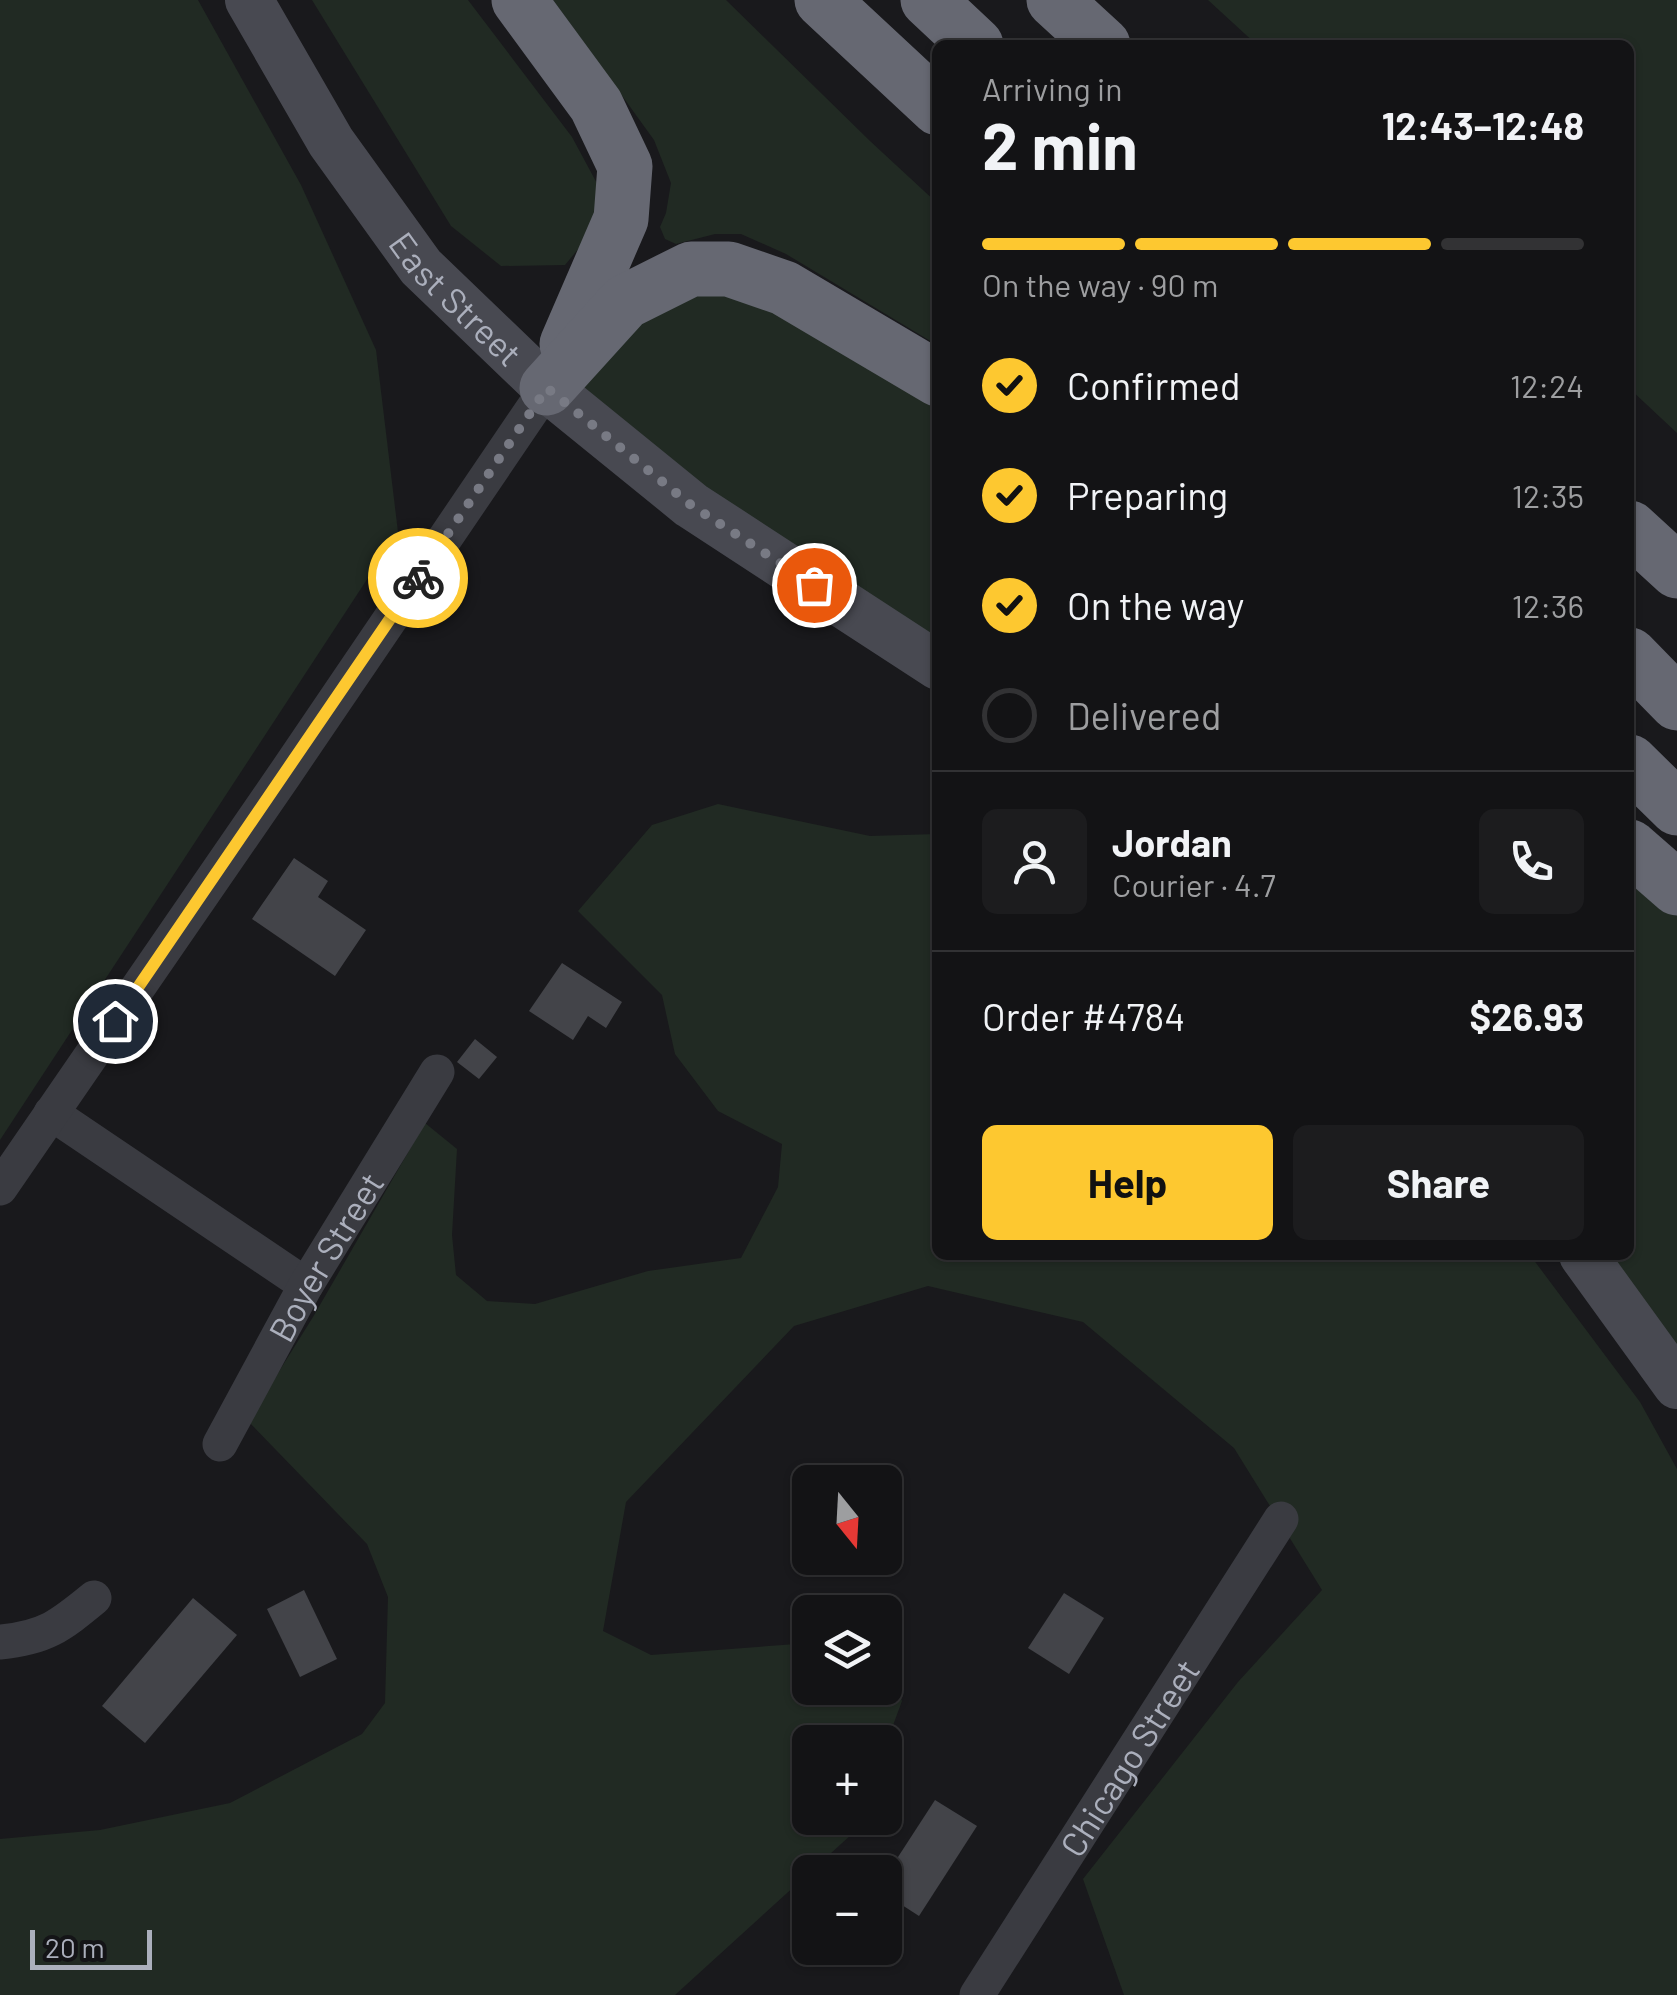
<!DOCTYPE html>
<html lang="en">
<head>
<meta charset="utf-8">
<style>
  :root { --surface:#131315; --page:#1c1c1e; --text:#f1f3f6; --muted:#9d9ea0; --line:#323234; --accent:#fdc830 }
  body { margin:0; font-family:Barlow,sans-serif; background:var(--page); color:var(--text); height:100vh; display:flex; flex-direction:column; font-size:38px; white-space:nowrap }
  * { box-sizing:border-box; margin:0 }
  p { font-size:32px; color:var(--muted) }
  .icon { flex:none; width:55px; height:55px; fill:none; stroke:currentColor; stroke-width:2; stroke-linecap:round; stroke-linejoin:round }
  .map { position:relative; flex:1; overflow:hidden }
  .details { position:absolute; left:932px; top:40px; width:702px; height:1220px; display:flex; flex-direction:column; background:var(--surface); border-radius:15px; box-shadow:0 2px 8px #0004,0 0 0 2px var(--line) }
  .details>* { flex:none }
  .needle { width:65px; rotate:162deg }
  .fabs { position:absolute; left:792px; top:1465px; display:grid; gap:20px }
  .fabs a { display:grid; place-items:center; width:110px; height:110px; border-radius:15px; background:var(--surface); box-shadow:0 2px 8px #0004,0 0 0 2px var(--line); font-size:50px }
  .scale { position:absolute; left:30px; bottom:25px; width:122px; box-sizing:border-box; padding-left:10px; border:5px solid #abafbc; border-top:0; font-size:28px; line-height:35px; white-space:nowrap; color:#abafbc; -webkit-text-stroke:8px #141417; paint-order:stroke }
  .pin { position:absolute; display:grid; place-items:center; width:85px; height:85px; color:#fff; margin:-42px; border:5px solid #fff; border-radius:50%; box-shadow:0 2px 10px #0007 }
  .courier { position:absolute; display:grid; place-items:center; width:100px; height:100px; margin:-50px; border:8px solid #fdc830; border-radius:50%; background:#fff; color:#222; box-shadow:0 2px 12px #0007 }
  .summary em { font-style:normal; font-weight:700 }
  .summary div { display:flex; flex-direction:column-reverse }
  .summary { display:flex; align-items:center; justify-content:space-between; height:170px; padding:0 50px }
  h1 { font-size:65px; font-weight:700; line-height:75px }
  .bar { display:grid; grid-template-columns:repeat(4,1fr); gap:15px 10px; align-content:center; height:120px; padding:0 50px }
  .bar i { height:12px; border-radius:8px; background:var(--line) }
  .bar .on { background:var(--accent) }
  .bar p { grid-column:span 4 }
  .line { display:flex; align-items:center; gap:25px; padding:0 50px; border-top:2px solid var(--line) }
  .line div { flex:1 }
  .round { display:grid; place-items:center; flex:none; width:105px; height:105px; border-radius:15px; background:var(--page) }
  ol { padding:0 50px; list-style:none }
  li { display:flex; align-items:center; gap:30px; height:110px }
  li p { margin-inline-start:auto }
  li .icon { padding:10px; border-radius:50%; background:var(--accent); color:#111; stroke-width:4 }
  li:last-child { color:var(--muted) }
  li i { width:55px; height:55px; border:5px solid var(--line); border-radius:50% }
  .button { display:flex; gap:20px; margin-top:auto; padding:20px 50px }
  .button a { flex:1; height:115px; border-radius:15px; background:var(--accent); color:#111; font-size:40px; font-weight:700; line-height:115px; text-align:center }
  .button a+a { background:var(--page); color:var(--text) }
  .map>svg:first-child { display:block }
  .green { fill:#212a23 }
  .building { fill:#434449 }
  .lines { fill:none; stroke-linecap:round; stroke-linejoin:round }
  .street { stroke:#3a3b41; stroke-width:35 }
  .secondary { stroke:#484951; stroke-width:48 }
  .highway { stroke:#666872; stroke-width:55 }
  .done { stroke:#787a84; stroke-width:10; stroke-dasharray:0 18 }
  .route { stroke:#fdc830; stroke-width:12 }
  .labels { text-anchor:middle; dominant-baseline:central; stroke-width:10; stroke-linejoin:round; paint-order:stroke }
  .street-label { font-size:35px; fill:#abafbc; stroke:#141417 }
</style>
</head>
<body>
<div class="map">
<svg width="1677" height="1995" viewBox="0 0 1677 1995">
  <rect width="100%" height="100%" fill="#19191c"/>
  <g class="green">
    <path d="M0,0H198L301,185L376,350L398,532L0,1140Z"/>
    <path d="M312,0H468L572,137L600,189L598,225L565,265L501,266L451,226Z"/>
    <path d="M553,0H726L870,141L937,203V345L786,254L741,234H715L676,244L665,239L660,227L666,213L671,183L654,140Z"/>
    <path d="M1208,0H1677V433L1630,389V45H1257Z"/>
    <path d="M691,269L937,379V666L547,388Z"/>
    <path d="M718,804L870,836L937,834L938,1255H1530L1640,1402L1677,1469V1995H1124L1083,1879L1238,1682L1322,1590L1234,1448L1083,1322L928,1286L794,1326L626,1502L603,1631L651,1655L810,1643V1688H885V1664L902,1701L885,1747V1742H810V1818H859L852,1834L675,1995H0V1839L100,1830L230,1803L362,1734L385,1703L388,1597L367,1544L248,1421L313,1317L425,1123L457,1149L452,1235L456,1275L487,1301L535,1304L648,1271L741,1258L778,1187L782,1144L718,1111L675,1054L662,995L578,911L652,825Z"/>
    <path d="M1630,847L1677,888V1385L1583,1255H1630Z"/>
  </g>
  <g class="building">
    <path d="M294,858L328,881L318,897L366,930L335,976L252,919Z"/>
    <path d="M562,963L622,1002L606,1028L588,1016L573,1040L529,1011Z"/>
    <path d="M475,1039L497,1057L479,1079L457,1062Z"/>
    <path d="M304,1590L337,1659L300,1677L267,1609Z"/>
    <path d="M1064,1593L1104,1618L1069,1674L1028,1648Z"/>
    <path d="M193,1598L237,1635L145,1743L102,1706Z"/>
    <path d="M935,1800L977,1826L919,1916L885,1894V1877Z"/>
  </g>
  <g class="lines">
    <g class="street">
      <path d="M51,1113L306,1285"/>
      <path d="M0,1188L285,774L547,388"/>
      <path id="s1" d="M220,1444L306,1285L437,1072"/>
      <path d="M0,1642C45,1638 60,1626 94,1598"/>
      <path id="s2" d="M977,1995L1281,1519"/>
    </g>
    <g class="secondary">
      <path id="s3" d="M249,0L331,142L421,267L547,388L691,505L938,666"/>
      <path d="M1583,1255L1677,1385"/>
    </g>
    <g class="highway">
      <path d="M519,0L596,105L625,166L621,219L567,344"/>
      <path d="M822,0L938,108"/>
      <path d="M928,0L976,45"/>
      <path d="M1054,0L1103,45"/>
      <path d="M547,388L625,302L691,269H729L784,288L938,379"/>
      <path d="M1630,528L1677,571"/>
      <path d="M1630,655L1677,703"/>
      <path d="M1630,762L1677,808"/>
      <path d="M1630,847L1677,888"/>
    </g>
  </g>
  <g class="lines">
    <path class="done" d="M418,578L547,388L691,505L814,585"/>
    <path class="route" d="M115,1021L418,578"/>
  </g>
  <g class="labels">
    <g class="street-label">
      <text stroke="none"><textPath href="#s3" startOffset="365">East Street</textPath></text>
      <text stroke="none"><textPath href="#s1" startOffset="215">Boyer Street</textPath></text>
      <text stroke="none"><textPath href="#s2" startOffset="282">Chicago Street</textPath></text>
    </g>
  </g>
</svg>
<div class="fabs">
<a><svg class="needle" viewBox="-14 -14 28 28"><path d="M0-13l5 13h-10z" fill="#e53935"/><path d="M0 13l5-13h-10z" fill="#9d9ea0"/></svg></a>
<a><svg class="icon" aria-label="layers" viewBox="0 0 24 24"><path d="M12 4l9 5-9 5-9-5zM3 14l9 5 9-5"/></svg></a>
<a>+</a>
<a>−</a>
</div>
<div class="scale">20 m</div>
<div class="pin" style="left:814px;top:585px;background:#ea580c"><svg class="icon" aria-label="bag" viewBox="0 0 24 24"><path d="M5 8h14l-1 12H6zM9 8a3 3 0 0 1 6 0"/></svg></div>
<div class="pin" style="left:115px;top:1021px;background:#1f2937"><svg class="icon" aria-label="home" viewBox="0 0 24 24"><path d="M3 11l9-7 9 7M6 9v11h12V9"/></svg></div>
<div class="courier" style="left:418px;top:578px"><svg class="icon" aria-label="bike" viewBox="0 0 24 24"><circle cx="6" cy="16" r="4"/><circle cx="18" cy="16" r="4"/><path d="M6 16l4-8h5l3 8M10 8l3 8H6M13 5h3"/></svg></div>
<section class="details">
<div class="summary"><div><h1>2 min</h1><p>Arriving in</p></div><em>12:43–12:48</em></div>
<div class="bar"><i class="on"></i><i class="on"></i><i class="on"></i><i></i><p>On the way · 90 m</p></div>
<ol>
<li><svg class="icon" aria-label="check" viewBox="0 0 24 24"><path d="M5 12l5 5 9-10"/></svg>Confirmed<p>12:24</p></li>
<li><svg class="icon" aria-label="check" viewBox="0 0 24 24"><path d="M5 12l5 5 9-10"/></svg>Preparing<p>12:35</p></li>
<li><svg class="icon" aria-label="check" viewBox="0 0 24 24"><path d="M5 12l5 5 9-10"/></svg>On the way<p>12:36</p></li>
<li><i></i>Delivered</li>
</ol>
<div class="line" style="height:180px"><a class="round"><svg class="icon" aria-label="person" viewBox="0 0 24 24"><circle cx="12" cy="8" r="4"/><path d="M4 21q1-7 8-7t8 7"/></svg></a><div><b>Jordan</b><p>Courier · 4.7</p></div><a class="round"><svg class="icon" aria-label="phone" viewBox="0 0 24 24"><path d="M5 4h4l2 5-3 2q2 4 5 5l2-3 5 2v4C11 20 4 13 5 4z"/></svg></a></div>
<div class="line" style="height:130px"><div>Order #4784</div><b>$26.93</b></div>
<div class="button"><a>Help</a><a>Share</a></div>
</section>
</div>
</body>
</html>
